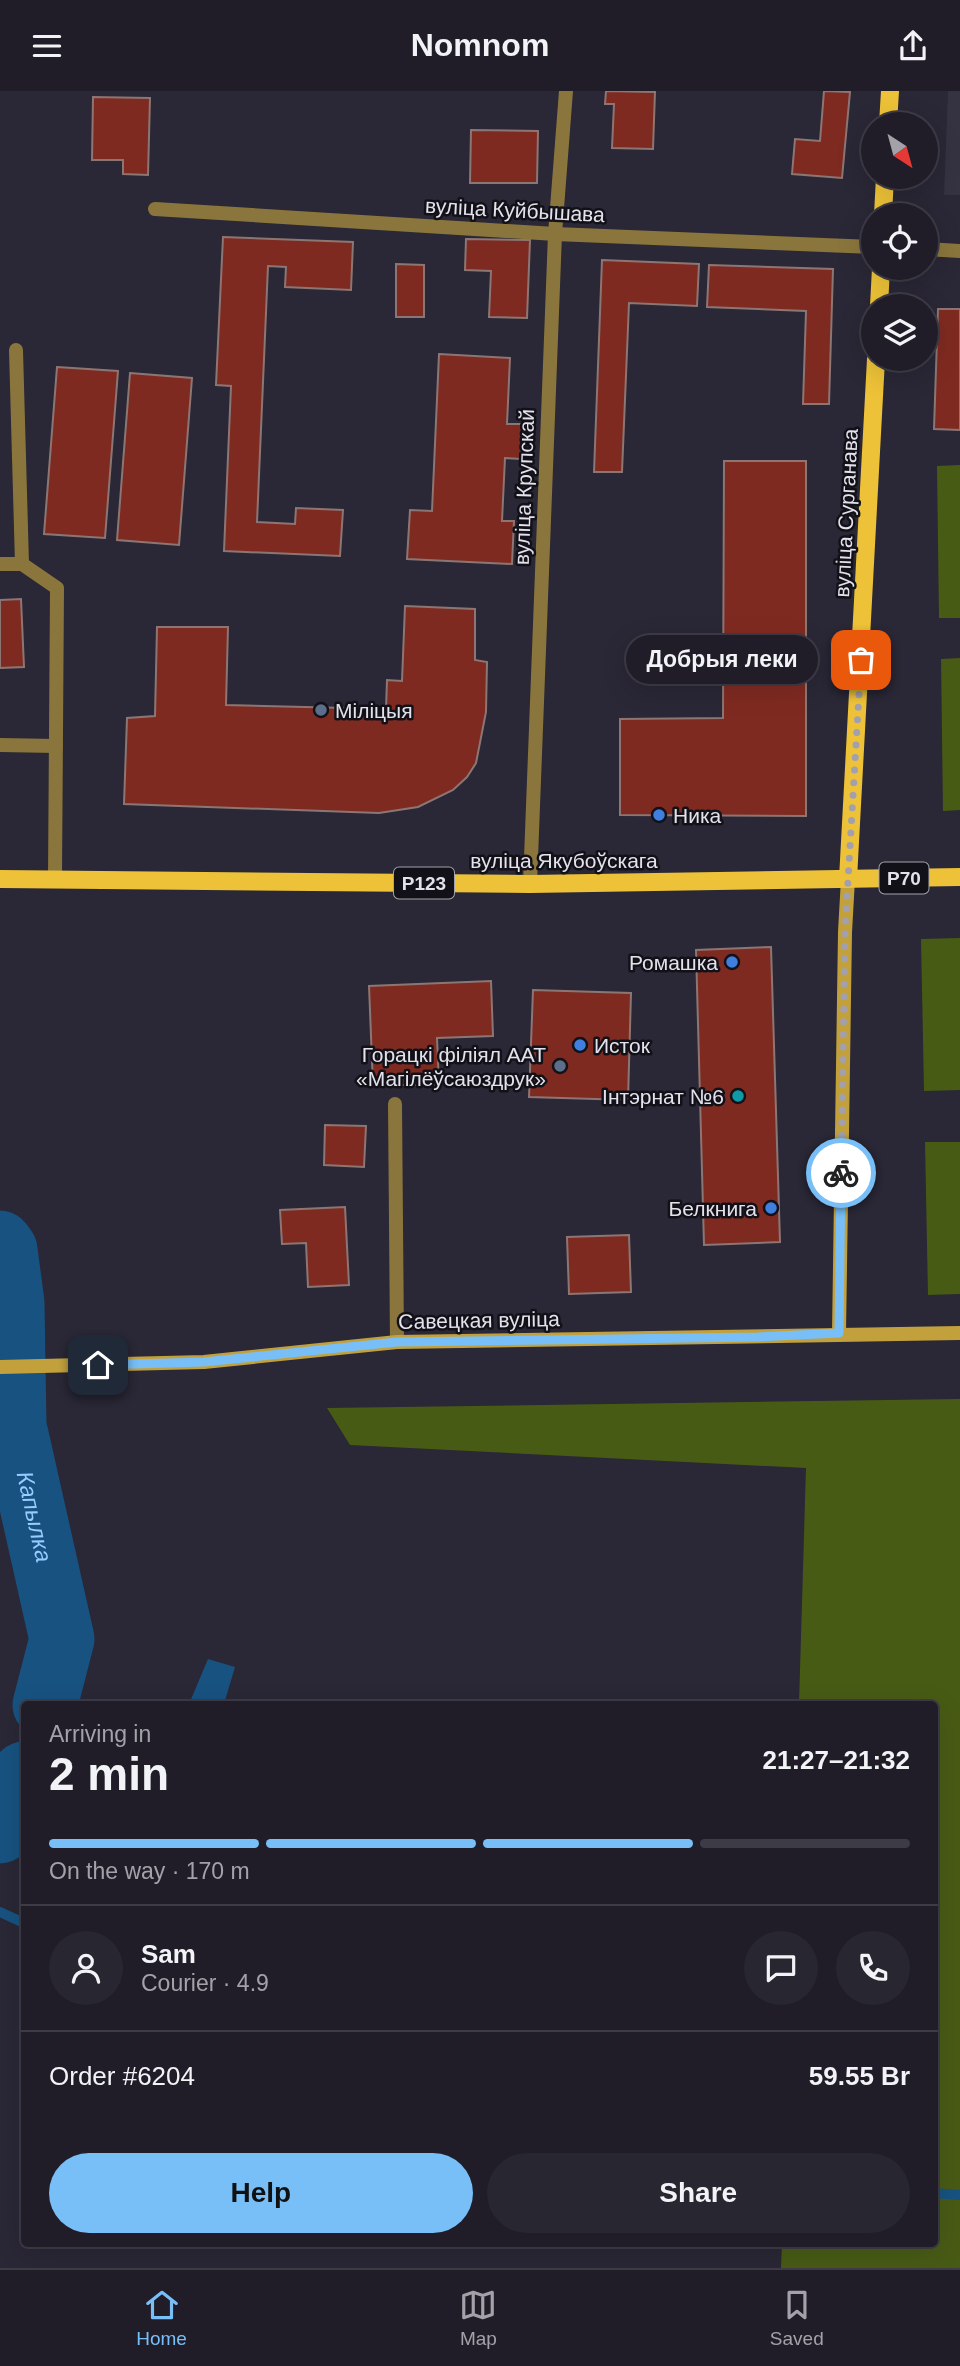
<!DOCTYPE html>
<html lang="en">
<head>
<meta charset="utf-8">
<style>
  :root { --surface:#201d28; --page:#282630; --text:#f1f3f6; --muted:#a2a2a8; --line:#3d3b45; --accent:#78bff7 }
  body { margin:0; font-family:Arial,sans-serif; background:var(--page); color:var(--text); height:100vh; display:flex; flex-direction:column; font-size:26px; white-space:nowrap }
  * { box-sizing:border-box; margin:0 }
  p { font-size:23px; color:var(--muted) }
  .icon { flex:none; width:38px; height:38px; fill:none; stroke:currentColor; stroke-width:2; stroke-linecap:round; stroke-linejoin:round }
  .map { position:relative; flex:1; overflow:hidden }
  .drawer { position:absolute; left:21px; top:1610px; width:917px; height:546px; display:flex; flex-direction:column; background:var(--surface); border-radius:7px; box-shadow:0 7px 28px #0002,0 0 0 2px var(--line) }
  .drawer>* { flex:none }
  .needle { width:46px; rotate:144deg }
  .buttons { position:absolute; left:861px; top:21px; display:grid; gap:14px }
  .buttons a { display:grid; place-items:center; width:77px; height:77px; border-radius:50%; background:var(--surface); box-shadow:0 7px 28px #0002,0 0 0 2px var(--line); font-size:35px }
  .pin { position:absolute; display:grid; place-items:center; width:60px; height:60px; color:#fff; margin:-30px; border-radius:14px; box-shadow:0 4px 10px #0006 }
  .courier { position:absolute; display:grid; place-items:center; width:70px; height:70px; margin:-35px; border:5px solid #78bff7; border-radius:50%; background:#fff; color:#222; box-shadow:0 2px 9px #0007 }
  .bubble { position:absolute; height:49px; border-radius:24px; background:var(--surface); box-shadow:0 7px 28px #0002,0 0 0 2px var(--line); font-size:23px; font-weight:800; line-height:49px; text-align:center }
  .summary em { font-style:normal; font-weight:800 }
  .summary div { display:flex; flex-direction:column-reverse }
  .summary { display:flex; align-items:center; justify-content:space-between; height:119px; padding:0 28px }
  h1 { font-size:46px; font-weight:800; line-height:52px }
  .bar { display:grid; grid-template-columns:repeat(4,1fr); gap:10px 7px; align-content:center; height:84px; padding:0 28px }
  .bar i { height:9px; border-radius:5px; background:var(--line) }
  .bar .active { background:var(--accent) }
  .bar p { grid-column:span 4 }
  .line { display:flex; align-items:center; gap:18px; padding:0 28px; border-top:2px solid var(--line) }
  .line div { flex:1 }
  .round { display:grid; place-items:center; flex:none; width:74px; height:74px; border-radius:37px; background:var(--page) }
  .button { display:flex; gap:14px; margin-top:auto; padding:14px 28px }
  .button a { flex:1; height:80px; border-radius:42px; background:var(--accent); color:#111; font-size:28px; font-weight:800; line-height:80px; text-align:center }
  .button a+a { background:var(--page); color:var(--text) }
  header { display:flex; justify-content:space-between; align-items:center; height:91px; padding:0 28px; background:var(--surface); font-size:32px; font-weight:800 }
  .dock { display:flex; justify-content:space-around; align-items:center; height:98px; border-top:2px solid var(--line); background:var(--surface); font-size:19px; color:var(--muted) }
  .dock a { display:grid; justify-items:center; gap:4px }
  .dock .active { color:var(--accent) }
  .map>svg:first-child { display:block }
  .education { fill:#353242 }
  .green { fill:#485b15 }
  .water { fill:#185280 }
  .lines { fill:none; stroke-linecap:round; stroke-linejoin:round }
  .stream { stroke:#185280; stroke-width:10 }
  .river { stroke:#185280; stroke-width:65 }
  .building { fill:#7f2a21; stroke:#8c7673; stroke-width:2 }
  .lane { stroke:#8a763c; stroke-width:14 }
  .street { stroke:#8a763c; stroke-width:14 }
  .secondary { stroke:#c2a13d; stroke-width:14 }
  .primary { stroke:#edc238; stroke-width:18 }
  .done { stroke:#a2a0ac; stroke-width:7; stroke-dasharray:0 12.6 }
  .route { stroke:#78bff7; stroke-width:9 }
  .service-dot { fill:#5c6f8a; stroke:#121118; stroke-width:2.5 }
  .shop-dot { fill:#3f7fe0; stroke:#121118; stroke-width:2.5 }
  .culture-dot { fill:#0f9aa8; stroke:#121118; stroke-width:2.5 }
  .labels { text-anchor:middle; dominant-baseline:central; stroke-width:5; stroke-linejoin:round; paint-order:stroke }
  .shield { fill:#121118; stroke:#a4a3ac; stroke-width:2 }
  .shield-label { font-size:19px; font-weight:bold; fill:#e3e1eb }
  .street-label { font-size:21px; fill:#e3e1eb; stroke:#121118 }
  .poi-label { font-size:21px; fill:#e3e1eb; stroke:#121118; text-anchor:end }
  .water-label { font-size:23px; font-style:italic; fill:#96ccfe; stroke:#121118 }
</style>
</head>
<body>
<header><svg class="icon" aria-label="menu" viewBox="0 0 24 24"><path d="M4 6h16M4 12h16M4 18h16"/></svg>Nomnom<svg class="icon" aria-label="share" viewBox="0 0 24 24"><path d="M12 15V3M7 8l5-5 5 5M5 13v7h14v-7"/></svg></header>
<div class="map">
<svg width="960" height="2177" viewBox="0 0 960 2177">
  <rect width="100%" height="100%" fill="#2a2736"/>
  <path class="education" d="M948,0H960V104H944Z"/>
  <g class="green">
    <path d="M960,374V527H939L937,375Z"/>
    <path d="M960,567V719L943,720L941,568Z"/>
    <path d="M960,847V999L924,1000L921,848Z"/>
    <path d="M925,1051H960V1203L928,1204Z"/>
    <path d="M960,1308V2177H781L782,2153L934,2152V1614L799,1613L806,1377L350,1354L327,1317Z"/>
  </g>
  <path class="water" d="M208,1568L235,1576L224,1613H189Z"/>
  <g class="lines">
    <g class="stream">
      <path d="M0,1821L24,1832"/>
      <path d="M934,2102L960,2104"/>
    </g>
    <g class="river">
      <path id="s1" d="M0,1152L5,1159L12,1212L14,1335L62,1548L45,1614"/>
      <path d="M0,1740L24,1683"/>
    </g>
  </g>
  <g class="building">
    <path d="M606,0L655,1L653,58L612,57L614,13H605Z"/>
    <path d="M824,0L850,1L842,87L792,83L795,48L820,50Z"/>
    <path d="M93,6L150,7L148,84L123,83V69H92Z"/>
    <path d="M471,39L538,40L537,92H470Z"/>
    <path d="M223,146L353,151L351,199L285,196L286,176L268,175L257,431L295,433L296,417L343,419L340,465L224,460L231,295L216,294Z"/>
    <path d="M466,148L530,149L527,227L489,226L491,180L465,179Z"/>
    <path d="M602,169L699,173L697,215L629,212L622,381H594Z"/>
    <path d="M396,173L424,174V226H396Z"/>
    <path d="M709,174L833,178L829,313H803L806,220L707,216Z"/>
    <path d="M938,218H960V339L934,338Z"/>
    <path d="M439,263L510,267L507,333H523L521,368L505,367L502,430H514L512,473L407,468L410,419L432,420Z"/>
    <path d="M57,276L118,280L105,447L44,443Z"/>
    <path d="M130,282L192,287L179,454L117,449Z"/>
    <path d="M724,370H806V725L620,724V628L723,627Z"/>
    <path d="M21,508L24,576L0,577V509Z"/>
    <path d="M405,515L475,518V569L487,571L486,621L476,672L467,686L453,699L418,716L379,722L124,713L127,627L155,625L157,536H228L226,614L386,618L387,589L402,590Z"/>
    <path d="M771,856L780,1151L704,1154L696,859Z"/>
    <path d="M491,890L493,945L437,947L439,993L373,995L369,895Z"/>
    <path d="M533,899L631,902L628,1009L529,1006Z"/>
    <path d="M325,1034L366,1035L364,1076L324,1074Z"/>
    <path d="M345,1116L349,1194L308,1196L306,1152L282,1153L280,1119Z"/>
    <path d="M629,1144L631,1201L569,1203L567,1146Z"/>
  </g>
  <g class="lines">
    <g class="lane">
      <path d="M16,259L22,473"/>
      <path d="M0,473H22L57,497L55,787"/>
      <path d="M0,654L56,655"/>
      <path d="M395,1013L397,1251"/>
    </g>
    <g class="street">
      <path d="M155,118L555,143L873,156"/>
      <path d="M926,158L960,160"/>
      <path d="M530,793L555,143L566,0"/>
    </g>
    <g class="secondary">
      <path d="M839,1242L845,841L848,788"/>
      <path d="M0,1276L204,1271L397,1251L960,1242"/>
    </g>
    <g class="primary">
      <path d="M888,33L890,0"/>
      <path d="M883,124L885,86"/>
      <path d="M879,215L881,177"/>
      <path d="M0,788L530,793L960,786"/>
      <path d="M848,788L876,268"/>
    </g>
  </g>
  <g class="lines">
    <path class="done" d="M841,1082L845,841L861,569"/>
    <path class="route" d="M98,1274L204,1271L397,1251L758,1246L839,1242L841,1082"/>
  </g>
  <g class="service-dot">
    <circle cx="321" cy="619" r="7"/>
    <circle cx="560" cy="975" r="7"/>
  </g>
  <g class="shop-dot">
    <circle cx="659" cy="724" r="7"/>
    <circle cx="732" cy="871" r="7"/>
    <circle cx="580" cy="954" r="7"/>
    <circle cx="771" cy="1117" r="7"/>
  </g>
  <circle class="culture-dot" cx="738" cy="1005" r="7"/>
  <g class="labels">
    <g class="shield">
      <rect x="879.5" y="771.5" width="49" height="31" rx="5"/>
      <rect x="394" y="776.5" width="60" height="31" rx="5"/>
    </g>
    <g class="shield-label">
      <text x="904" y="787">Р70</text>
      <text x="424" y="792">Р123</text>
    </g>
    <g class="street-label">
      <text transform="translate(515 119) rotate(3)">вуліца Куйбышава</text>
      <text transform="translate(524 396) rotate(-88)">вуліца Крупскай</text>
      <text transform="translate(846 422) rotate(-87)">вуліца Сурганава</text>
      <text x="564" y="769">вуліца Якубоўскага</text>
      <text transform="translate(479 1229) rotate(-1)">Савецкая вуліца</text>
    </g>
    <g class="poi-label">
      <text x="335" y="619" text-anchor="start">Міліцыя</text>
      <text x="673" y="724" text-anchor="start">Ника</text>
      <text x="718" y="871">Ромашка</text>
      <text x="594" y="954" text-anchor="start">Исток</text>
      <text x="546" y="963">Горацкі філіял ААТ<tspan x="546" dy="24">«Магілёўсаюздрук»</tspan></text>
      <text x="724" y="1005">Інтэрнат №6</text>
      <text x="757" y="1117">Белкнига</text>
    </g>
    <g class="water-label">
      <text stroke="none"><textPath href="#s1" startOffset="278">Капылка</textPath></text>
    </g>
  </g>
</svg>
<div class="buttons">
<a><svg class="needle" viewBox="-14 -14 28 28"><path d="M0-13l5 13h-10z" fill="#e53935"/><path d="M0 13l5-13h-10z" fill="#a2a2a8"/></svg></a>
<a><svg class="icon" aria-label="locate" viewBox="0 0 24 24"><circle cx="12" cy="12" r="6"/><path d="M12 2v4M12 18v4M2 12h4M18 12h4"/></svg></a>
<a><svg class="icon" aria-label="layers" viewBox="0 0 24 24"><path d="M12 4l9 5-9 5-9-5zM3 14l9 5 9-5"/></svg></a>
</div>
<div class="pin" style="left:861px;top:569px;background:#ea580c"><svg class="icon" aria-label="bag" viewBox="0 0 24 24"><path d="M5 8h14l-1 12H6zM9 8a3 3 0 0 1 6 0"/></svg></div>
<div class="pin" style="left:98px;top:1274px;background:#1f2937"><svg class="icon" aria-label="home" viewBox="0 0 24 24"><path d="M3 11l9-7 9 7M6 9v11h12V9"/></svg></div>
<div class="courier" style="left:841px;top:1082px"><svg class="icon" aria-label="bike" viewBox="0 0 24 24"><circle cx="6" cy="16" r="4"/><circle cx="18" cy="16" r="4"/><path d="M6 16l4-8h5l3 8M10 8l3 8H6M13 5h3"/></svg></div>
<div class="bubble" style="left:626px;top:544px;width:192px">Добрыя леки</div>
<section class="drawer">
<div class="summary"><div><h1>2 min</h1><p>Arriving in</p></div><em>21:27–21:32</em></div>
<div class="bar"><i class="active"></i><i class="active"></i><i class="active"></i><i></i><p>On the way · 170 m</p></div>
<div class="line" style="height:126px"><a class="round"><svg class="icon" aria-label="person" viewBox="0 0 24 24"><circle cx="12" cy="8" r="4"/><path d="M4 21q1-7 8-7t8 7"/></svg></a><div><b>Sam</b><p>Courier · 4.9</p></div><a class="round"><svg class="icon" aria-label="chat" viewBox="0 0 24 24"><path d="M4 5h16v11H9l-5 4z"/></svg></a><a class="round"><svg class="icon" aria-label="phone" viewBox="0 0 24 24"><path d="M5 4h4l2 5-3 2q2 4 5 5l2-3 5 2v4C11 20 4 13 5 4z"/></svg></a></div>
<div class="line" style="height:91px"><div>Order #6204</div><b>59.55 Br</b></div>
<div class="button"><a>Help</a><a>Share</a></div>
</section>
</div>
<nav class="dock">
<a class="active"><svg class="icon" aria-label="home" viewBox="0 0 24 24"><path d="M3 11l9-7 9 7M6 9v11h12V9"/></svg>Home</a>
<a><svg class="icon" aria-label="map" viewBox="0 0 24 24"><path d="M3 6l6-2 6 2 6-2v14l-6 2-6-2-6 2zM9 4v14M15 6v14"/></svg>Map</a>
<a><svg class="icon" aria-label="saved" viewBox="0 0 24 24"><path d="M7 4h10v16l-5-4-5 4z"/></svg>Saved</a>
</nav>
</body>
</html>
